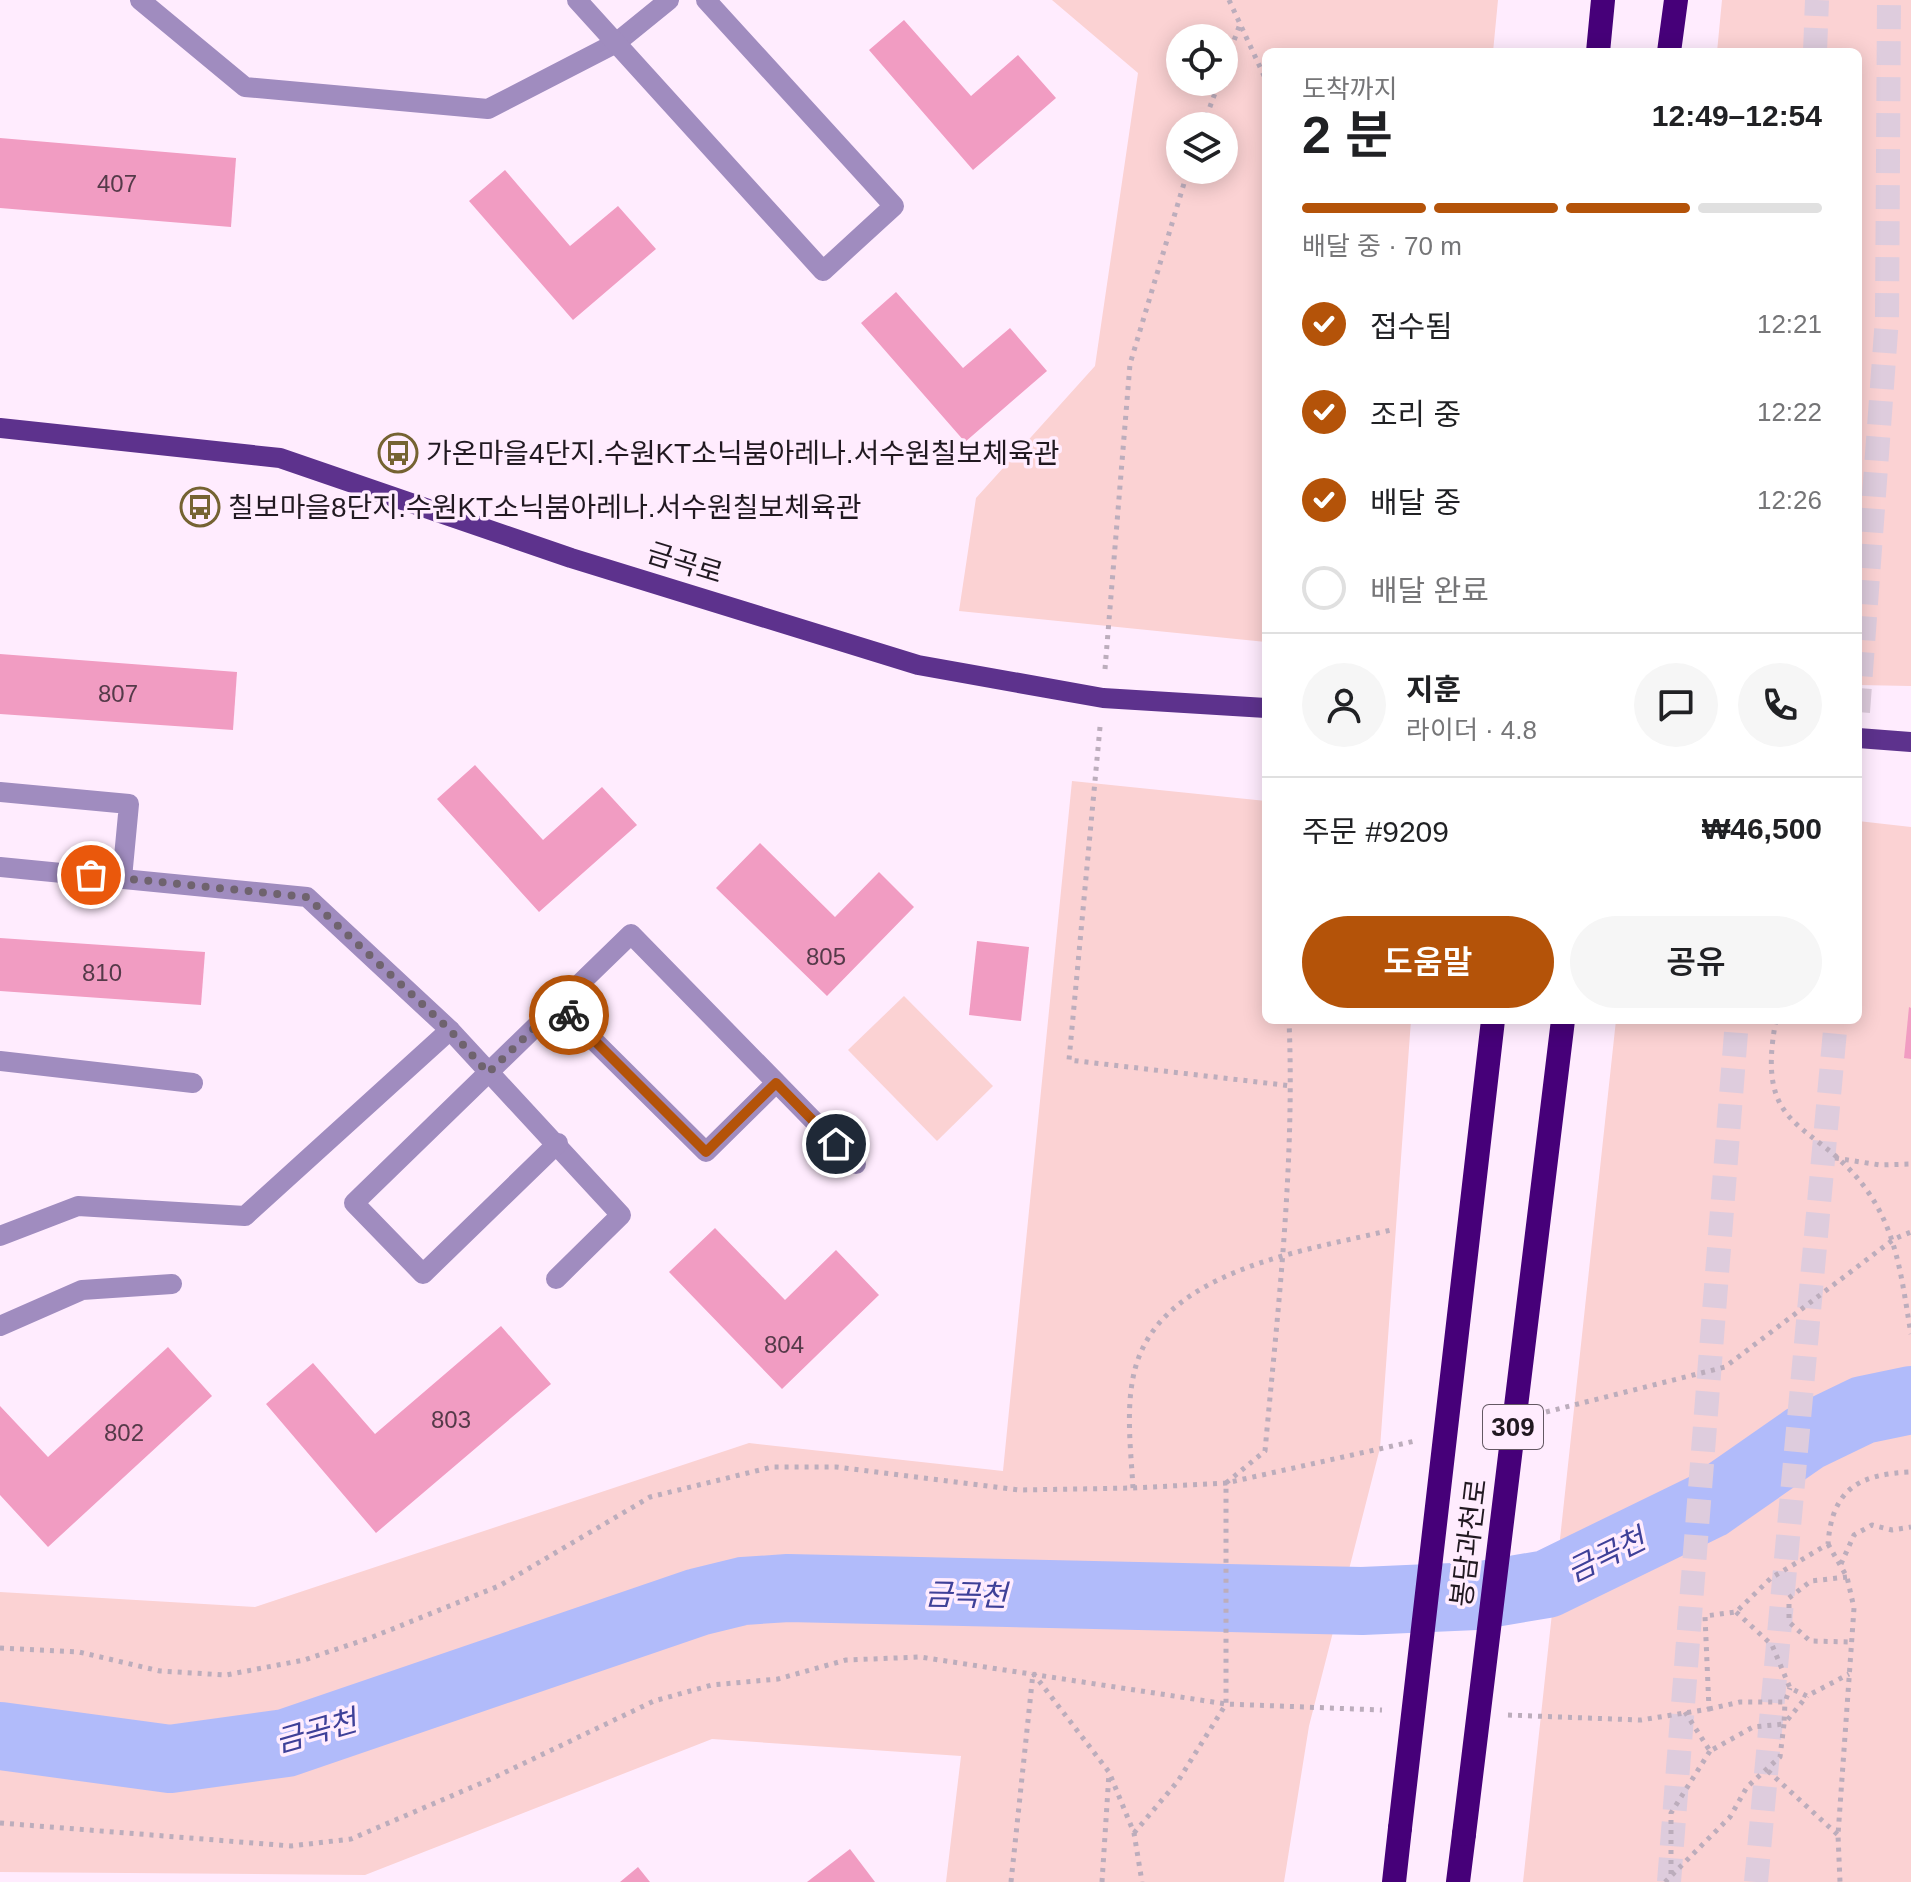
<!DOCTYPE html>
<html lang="ko">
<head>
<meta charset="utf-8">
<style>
  :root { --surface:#fff; --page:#f6f6f6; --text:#202124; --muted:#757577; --line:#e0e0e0; --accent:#b45309 }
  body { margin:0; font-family:Helvetica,"Noto Sans KR",sans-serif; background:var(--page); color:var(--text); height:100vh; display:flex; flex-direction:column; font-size:30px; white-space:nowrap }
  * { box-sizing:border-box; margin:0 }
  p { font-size:26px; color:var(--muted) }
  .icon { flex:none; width:44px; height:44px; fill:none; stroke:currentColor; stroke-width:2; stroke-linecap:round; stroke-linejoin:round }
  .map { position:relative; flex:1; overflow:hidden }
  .drawer { position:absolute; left:1262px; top:48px; width:600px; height:976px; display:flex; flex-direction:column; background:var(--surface); border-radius:12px; box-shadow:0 4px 20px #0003 }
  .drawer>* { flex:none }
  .tools { position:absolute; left:1166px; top:24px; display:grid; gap:16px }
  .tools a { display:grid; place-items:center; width:72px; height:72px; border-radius:50%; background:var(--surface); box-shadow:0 4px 20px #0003; font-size:40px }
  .pin { position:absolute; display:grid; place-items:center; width:68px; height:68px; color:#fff; margin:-34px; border:4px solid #fff; border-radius:50%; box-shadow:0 2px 8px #0007 }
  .courier { position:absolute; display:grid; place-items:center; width:80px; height:80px; margin:-40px; border:6px solid #b45309; border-radius:50%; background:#fff; color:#222; box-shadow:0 2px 10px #0007 }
  .summary em { font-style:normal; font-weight:600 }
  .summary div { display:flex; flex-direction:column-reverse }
  .summary { display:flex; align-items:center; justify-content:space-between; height:136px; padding:0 40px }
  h1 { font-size:52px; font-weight:600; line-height:60px }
  .bar { display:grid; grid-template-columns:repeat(4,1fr); gap:12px 8px; align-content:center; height:96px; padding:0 40px }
  .bar i { height:10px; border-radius:6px; background:var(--line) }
  .bar .on { background:var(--accent) }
  .bar p { grid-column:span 4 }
  .line { display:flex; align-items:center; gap:20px; padding:0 40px; border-top:2px solid var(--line) }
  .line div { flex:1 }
  .round { display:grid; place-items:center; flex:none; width:84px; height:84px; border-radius:42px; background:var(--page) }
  ol { padding:0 40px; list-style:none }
  li { display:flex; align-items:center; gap:24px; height:88px }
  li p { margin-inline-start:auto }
  li .icon { padding:8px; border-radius:50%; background:var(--accent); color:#fff; stroke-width:4 }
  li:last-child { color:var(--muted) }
  li i { width:44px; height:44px; border:4px solid var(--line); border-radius:50% }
  .action { display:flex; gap:16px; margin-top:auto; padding:16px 40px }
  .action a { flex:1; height:92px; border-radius:48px; background:var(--accent); color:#fff; font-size:32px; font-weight:600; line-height:92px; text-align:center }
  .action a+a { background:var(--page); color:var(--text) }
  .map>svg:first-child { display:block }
  .green { fill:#fbd2d3; fill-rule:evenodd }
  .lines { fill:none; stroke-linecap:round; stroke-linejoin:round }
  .river { stroke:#b1bbfa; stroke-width:68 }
  .building { fill:#f19cc2 }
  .highway-tunnel { stroke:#deccdd; stroke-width:24; stroke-dasharray:24 12; stroke-linecap:butt }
  .path { stroke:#bcadbc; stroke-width:5; stroke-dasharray:4 6; stroke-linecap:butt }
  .minor { stroke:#a08cbf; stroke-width:20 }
  .major { stroke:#5d328d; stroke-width:20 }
  .highway { stroke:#460079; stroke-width:24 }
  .highway-bridge { stroke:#460079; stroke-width:24 }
  .done { stroke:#6f636e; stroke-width:8; stroke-dasharray:0 14.4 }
  .route { stroke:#b45309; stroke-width:10 }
  .labels { text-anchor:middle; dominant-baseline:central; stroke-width:7; stroke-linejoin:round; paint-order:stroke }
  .number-label { font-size:24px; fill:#553a49 }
  .shield { fill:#ffecfe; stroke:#645863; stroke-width:2 }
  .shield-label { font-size:26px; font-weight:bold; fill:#211921 }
  .poi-label { font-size:28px; fill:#211921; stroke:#ffecfe; text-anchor:start }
  .street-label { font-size:28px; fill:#211921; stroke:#ffecfe }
  .water-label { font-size:30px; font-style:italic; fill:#3e4098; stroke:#ffecfe }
</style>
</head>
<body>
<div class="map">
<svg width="1911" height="1882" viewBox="0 0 1911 1882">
  <rect width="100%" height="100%" fill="#ffecfe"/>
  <g class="green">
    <path d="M1052,0H1498L1493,52H1266V642L959,611L976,498L1095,366L1138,73ZM1224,38V82H1180V38ZM1224,126V170H1180V126Z"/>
    <path d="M1722,0H1911V686L1858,685V52H1717Z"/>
    <path d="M1072,781L1266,801V1020H1411L1380,1448L1309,1726L1284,1882H946L961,1756L712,1739L365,1875L0,1872V1592L255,1607L749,1443L1003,1471Z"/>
    <path d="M1858,821L1911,827V1882H1523L1616,1020H1858Z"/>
    <path d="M904,996L993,1086L937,1141L848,1050Z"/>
  </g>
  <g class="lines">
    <path class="river" d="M0,1736L170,1759L286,1743L698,1602L743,1591L788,1588L1362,1601L1476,1596L1547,1584L1709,1505L1805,1438L1863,1410L1911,1400"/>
  </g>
  <g class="building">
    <path d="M904,20L971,96L1018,55L1056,98L973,170L869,50Z"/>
    <path d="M0,138L236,158L231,227L0,208Z"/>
    <path d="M505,170L570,246L618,206L656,249L573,320L469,201Z"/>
    <path d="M896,292L963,368L1010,328L1047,371L965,442L861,323Z"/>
    <path d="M0,654L237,672L233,730L0,714Z"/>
    <path d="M475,765L543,840L602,787L637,825L539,912L437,799Z"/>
    <path d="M760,843L835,917L879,872L914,907L827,996L716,888Z"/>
    <path d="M0,938L205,952L201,1005L0,991Z"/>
    <path d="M977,941L1029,947L1021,1021L969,1015Z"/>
    <path d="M1909,1007L1911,1008V1059L1904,1058Z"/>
    <path d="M715,1228L785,1300L836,1250L879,1295L782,1389L669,1272Z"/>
    <path d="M501,1326L551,1384L376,1533L266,1404L313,1363L375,1434Z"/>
    <path d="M168,1347L212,1396L48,1547L0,1495V1406L48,1457Z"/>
    <path d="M850,1849L875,1882H807Z"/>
    <path d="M638,1867L650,1882H620Z"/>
  </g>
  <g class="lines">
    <g class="highway-tunnel">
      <path d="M1815,52L1817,0"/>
      <path d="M1858,712L1887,318L1889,0"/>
      <path d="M1669,1882L1737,1020"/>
      <path d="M1756,1882L1836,1020"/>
    </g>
    <g class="path">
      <path d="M1229,0L1266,80"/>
      <path d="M1224,68L1240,24"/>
      <path d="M1203,126L1219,82"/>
      <path d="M1105,669L1130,364L1188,170"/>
      <path d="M1100,727L1069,1060L1292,1086"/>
      <path d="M1776,1020C1754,1135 1814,1118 1866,1189C1898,1233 1902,1282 1911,1334"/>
      <path d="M1835,1158L1880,1165L1911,1164"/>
      <path d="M1546,1412L1725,1367L1894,1239L1911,1232"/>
      <path d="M1133,1488C1131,1452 1126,1413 1133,1378C1153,1269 1307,1251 1395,1229"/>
      <path d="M1828,1544L1847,1577L1854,1608L1838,1835L1840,1882"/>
      <path d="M1841,1564L1854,1535L1872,1525L1892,1530L1911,1527"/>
      <path d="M1847,1577L1811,1581L1789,1598V1622L1810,1641L1851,1642"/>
      <path d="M1736,1612L1772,1645L1790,1688L1807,1696L1849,1674"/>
      <path d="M0,1648L79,1652L160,1671L226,1675L304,1660L370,1638L499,1586L650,1497L772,1467H836L1020,1490L1133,1488L1226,1483L1415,1441"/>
      <path d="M1033,1673L1109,1772L1134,1833L1142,1882"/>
      <path d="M1709,1709L1740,1702H1785L1790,1688"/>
      <path d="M1685,1712L1710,1751L1753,1727L1784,1724L1785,1702"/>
      <path d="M1508,1715L1641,1720L1709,1709L1705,1616L1736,1612L1771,1578L1828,1544C1832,1489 1859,1474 1911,1472"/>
      <path d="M1768,1771L1838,1835"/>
      <path d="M0,1823L291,1846L351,1839L491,1779L654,1701L712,1685L778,1679L846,1660L920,1657L1226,1704L1382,1710"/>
      <path d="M1134,1833L1178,1781L1226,1704V1483L1265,1451C1278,1308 1295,1164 1289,1020"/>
      <path d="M1671,1874V1813L1710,1751"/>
      <path d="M1011,1882L1033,1673"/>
      <path d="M1102,1882L1109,1773"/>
      <path d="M1665,1882L1730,1817L1747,1787L1780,1757L1784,1724L1807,1696"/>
    </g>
    <g class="minor">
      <path d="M140,0L245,87L488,109L616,43L669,0"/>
      <path d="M577,0L823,271L894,206L706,0"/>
      <path d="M0,792L129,804L122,878"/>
      <path d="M0,867L307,897L450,1030L621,1215L556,1279"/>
      <path d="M558,1005L706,1152L776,1083"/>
      <path d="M0,1061L193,1083"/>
      <path d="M558,1143L423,1274L354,1203L631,934L856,1164"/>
      <path d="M0,1236L78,1206L245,1216L450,1030"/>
      <path d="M0,1326L82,1290L172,1284"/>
    </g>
    <g class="major">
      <path d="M0,428L280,458L571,558L918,665L1103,698L1266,708"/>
      <path d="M1858,738L1911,742"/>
    </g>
    <g class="highway">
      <path d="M1598,52L1603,0"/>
      <path d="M1669,52L1676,0"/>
      <path d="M1394,1882L1400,1828"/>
      <path d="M1458,1882L1464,1834"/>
    </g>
    <g class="highway-bridge">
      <path d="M1400,1828L1493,1020"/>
      <path d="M1464,1834L1563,1020"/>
    </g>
  </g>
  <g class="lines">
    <path class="done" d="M91,875L307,897L450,1030L488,1073L558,1005L569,1015"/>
    <path class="route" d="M569,1015L706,1152L776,1083L836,1144"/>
  </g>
  <defs>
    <symbol id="bus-ring" viewBox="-11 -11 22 22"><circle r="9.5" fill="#ffecfe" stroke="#756332" stroke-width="1.5"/><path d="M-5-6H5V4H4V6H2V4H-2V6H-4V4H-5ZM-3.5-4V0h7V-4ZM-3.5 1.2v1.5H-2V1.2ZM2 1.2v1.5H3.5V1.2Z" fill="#756332"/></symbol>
  </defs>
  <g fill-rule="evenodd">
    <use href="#bus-ring" x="376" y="431" width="44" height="44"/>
    <use href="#bus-ring" x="178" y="485" width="44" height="44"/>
  </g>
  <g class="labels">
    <g class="number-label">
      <text x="117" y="183">407</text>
      <text x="118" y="693">807</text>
      <text x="826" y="956">805</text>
      <text x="102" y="972">810</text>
      <text x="784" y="1344">804</text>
      <text x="451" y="1419">803</text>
      <text x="124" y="1432">802</text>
    </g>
    <rect class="shield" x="1483" y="1405" width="60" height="44" rx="6"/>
    <g class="shield-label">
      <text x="1513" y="1427">309</text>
    </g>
    <g class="poi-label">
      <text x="426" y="453">가온마을4단지.수원KT소닉붐아레나.서수원칠보체육관</text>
      <text x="228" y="507">칠보마을8단지.수원KT소닉붐아레나.서수원칠보체육관</text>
    </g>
    <g class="street-label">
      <text transform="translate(685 563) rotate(17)">금곡로</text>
      <text transform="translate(1469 1543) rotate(-83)">봉담과천로</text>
    </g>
    <g class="water-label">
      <text transform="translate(1606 1555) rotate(-26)">금곡천</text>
      <text transform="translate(966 1595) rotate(1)">금곡천</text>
      <text transform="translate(316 1731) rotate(-16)">금곡천</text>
    </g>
  </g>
</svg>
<div class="tools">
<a><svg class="icon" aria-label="locate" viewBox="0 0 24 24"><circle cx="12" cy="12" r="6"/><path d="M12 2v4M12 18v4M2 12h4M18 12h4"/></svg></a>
<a><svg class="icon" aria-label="layers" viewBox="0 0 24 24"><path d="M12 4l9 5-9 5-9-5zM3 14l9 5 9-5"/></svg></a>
</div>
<div class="pin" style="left:91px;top:875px;background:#ea580c"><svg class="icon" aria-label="bag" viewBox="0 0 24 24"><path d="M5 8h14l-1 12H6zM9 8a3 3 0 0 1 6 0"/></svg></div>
<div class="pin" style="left:836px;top:1144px;background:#1f2937"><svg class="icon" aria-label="home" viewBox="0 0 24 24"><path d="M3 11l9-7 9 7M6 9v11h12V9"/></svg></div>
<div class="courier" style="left:569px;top:1015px"><svg class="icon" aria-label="bike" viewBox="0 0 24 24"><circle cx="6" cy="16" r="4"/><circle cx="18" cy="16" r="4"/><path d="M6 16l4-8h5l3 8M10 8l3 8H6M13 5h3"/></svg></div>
<section class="drawer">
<div class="summary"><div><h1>2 분</h1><p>도착까지</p></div><em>12:49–12:54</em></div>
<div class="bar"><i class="on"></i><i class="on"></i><i class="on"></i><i></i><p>배달 중 · 70 m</p></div>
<ol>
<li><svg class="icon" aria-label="check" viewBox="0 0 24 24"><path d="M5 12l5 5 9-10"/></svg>접수됨<p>12:21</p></li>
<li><svg class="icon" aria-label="check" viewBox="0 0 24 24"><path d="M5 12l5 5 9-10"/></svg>조리 중<p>12:22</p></li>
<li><svg class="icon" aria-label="check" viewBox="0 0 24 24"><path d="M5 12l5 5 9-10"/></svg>배달 중<p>12:26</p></li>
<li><i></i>배달 완료</li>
</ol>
<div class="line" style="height:144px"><a class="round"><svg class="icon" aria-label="person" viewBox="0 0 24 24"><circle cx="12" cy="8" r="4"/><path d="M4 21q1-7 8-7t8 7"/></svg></a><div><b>지훈</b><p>라이더 · 4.8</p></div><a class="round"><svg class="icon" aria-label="chat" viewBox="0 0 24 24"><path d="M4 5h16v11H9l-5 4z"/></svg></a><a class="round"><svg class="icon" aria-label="phone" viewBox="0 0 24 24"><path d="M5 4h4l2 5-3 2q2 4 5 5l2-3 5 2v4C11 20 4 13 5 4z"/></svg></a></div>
<div class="line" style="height:104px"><div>주문 #9209</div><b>₩46,500</b></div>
<div class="action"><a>도움말</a><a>공유</a></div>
</section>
</div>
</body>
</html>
